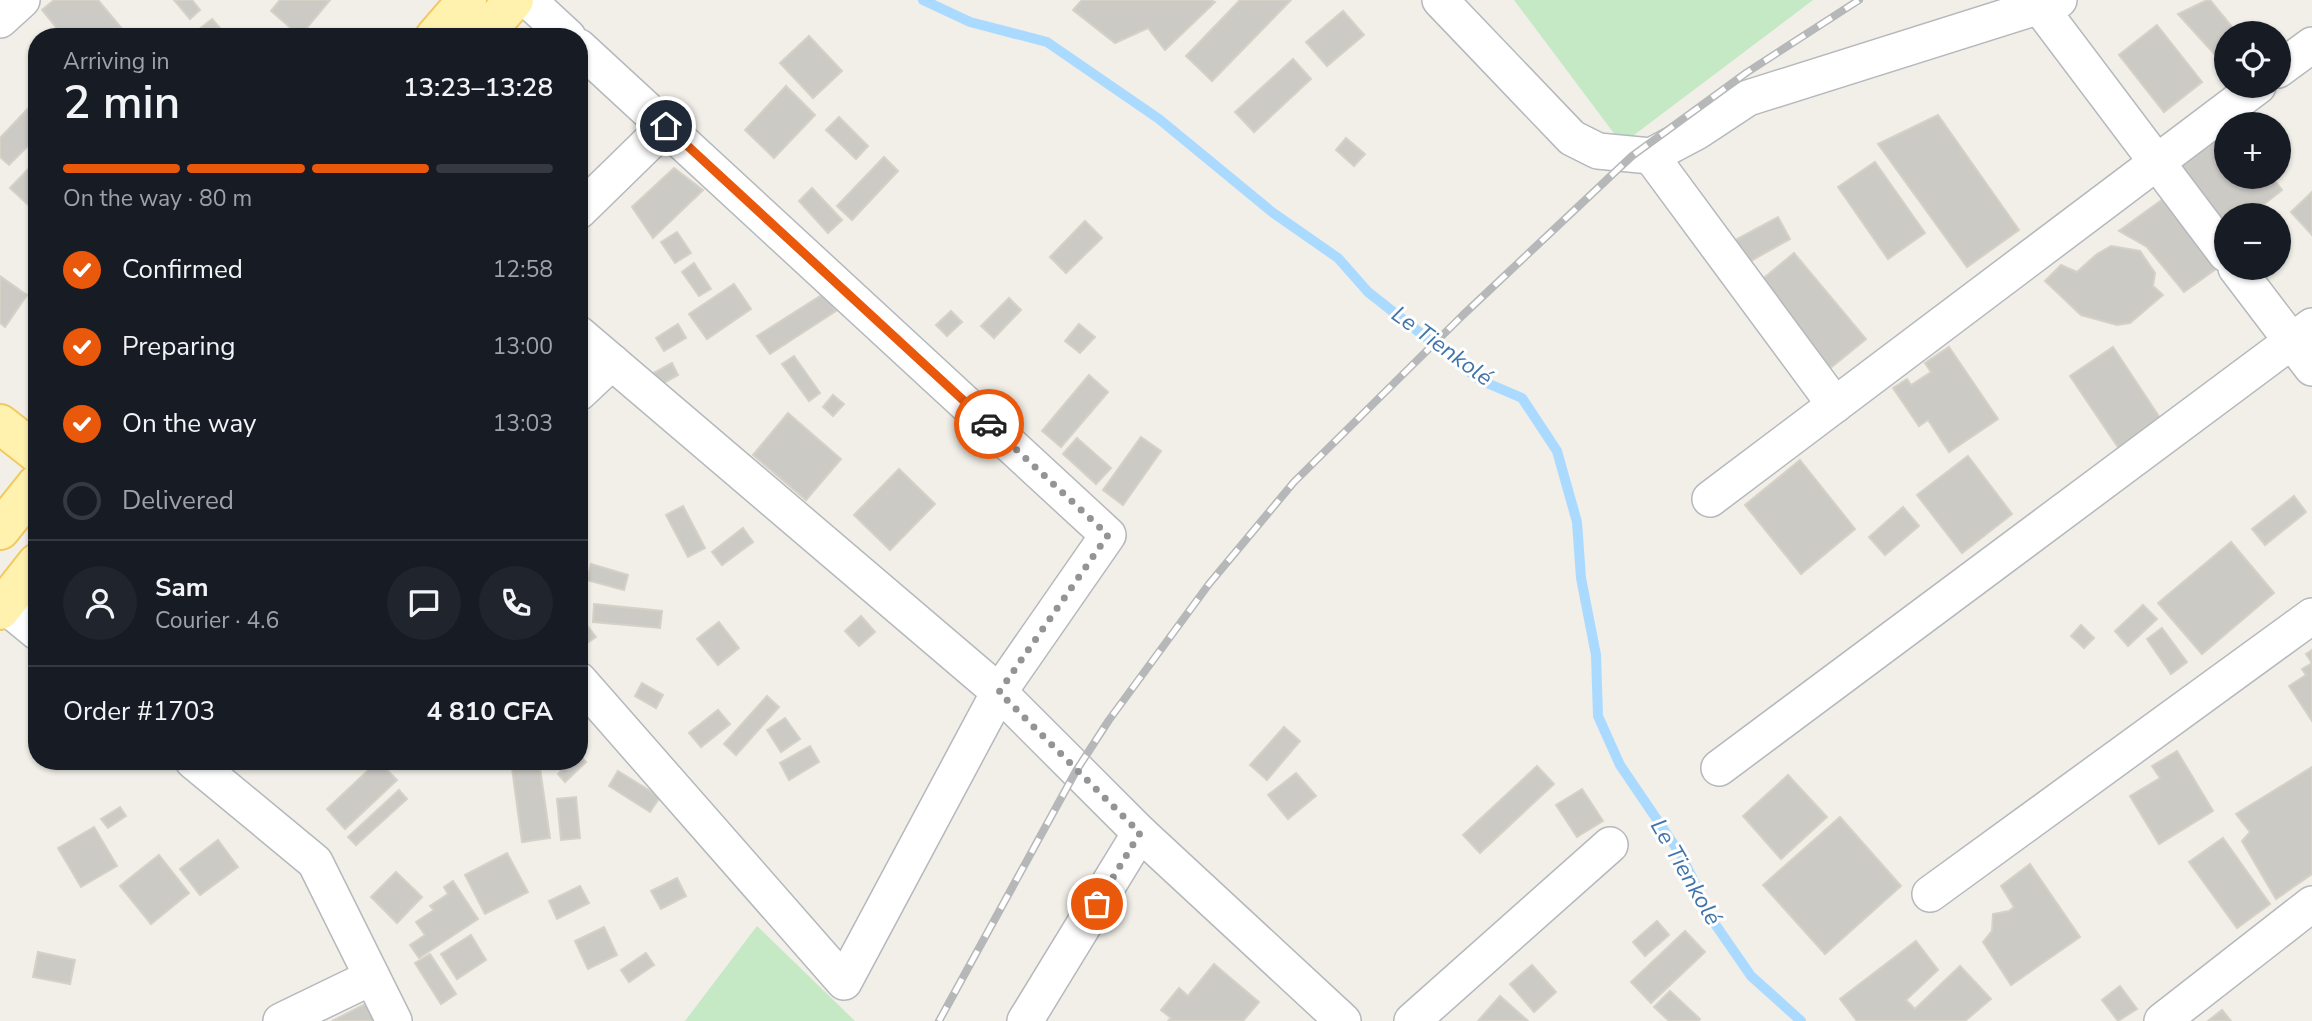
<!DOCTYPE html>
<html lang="en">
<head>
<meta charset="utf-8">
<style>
  :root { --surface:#171b24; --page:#20242c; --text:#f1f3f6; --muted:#9ea1a6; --line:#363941; --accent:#ea580c }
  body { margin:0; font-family:"Nunito Sans",sans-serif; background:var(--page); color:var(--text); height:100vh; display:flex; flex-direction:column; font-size:26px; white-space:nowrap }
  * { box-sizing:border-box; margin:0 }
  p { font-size:23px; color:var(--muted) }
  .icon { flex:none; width:38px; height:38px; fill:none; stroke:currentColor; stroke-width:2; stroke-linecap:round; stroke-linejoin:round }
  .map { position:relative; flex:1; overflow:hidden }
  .side { position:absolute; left:28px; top:28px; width:560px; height:742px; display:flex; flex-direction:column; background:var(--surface); border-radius:28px; box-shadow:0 2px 5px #0004 }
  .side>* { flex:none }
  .tools { position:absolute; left:2214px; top:21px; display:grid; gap:14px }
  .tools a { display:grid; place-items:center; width:77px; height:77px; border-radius:50%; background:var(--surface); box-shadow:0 2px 5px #0004; font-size:35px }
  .pin { position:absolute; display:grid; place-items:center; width:60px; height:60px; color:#fff; margin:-30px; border:4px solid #fff; border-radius:50%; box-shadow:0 2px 7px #0007 }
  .courier { position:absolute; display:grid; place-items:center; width:70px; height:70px; margin:-35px; border:5px solid #ea580c; border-radius:50%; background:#fff; color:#222; box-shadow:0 2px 9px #0007 }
  .head em { font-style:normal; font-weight:600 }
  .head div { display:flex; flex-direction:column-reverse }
  .head { display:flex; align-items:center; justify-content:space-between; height:119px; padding:0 35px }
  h1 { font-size:46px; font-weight:600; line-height:52px }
  .bar { display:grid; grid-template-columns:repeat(4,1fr); gap:10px 7px; align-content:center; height:84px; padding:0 35px }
  .bar i { height:9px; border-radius:5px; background:var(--line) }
  .bar .selected { background:var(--accent) }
  .bar p { grid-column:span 4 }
  .line { display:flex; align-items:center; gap:18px; padding:0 35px; border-top:2px solid var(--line) }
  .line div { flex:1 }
  .round { display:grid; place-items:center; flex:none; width:74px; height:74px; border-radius:37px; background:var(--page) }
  ol { padding:0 35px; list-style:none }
  li { display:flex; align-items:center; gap:21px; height:77px }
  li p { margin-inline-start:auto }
  li .icon { padding:7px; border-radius:50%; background:var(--accent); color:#fff; stroke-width:4 }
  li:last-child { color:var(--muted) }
  li i { width:38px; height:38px; border:4px solid var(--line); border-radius:50% }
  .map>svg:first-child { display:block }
  .green { fill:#c5e8c5 }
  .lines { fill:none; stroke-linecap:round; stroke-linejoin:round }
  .stream { stroke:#aadaff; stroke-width:10 }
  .building { fill:#cccac5; stroke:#d6d1c6; stroke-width:2 }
  .minor-casing { stroke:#b5b8bc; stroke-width:38 }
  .major-casing { stroke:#f2c960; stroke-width:42 }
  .minor { stroke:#fff; stroke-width:35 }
  .major { stroke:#fff2af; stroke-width:38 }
  .rail-casing { stroke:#b6b7b8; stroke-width:8 }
  .rail { stroke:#fff; stroke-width:5; stroke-dasharray:16; stroke-linecap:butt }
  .done { stroke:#929495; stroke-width:7; stroke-dasharray:0 12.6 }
  .route { stroke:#ea580c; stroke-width:9 }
  .labels { text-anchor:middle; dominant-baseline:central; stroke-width:6; stroke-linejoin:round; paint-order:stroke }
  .water-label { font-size:23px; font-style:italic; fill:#4174aa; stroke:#fff }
</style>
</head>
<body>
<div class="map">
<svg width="2312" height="1021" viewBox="0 0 2312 1021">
  <rect width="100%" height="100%" fill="#f1efe8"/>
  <g class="green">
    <path d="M1514,0H1813L1622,144Z"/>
    <path d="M757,926L855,1021H685Z"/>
  </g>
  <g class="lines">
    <path class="stream" d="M923,0L970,22L1047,42L1159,119L1272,212L1338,258L1368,292L1480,380L1522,398L1557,451L1577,522L1581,578L1596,655L1598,716L1620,765L1681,855L1715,924L1751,976L1801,1021"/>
  </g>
  <g class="building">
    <path d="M54,0H98L129,37H64L42,10Z"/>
    <path d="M174,0H192L200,10L190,19Z"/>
    <path d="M280,0H330L300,36L271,11Z"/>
    <path d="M1082,0H1210L1215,2L1165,50L1148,28L1115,43L1073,10Z"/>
    <path d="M1240,0H1291L1212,81L1186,56Z"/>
    <path d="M2207,0H2210L2237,33H2226V67L2178,14Z"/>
    <path d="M1343,11L1364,35L1327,66L1306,42Z"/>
    <path d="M212,19L228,37H201L198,30Z"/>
    <path d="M2157,25L2202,82L2164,112L2119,55Z"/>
    <path d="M809,36L842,71L813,98L780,63Z"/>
    <path d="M1293,59L1311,79L1254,132L1235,112Z"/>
    <path d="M786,86L815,115L774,158L745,130Z"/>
    <path d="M37,99V137L9,165L0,157V138Z"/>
    <path d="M1938,115L2019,230L1967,267L1878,144Z"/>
    <path d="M839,117L868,146L856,159L826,130Z"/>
    <path d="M2226,130V177H2272L2282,190L2250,215H2226V229L2178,168Z"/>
    <path d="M1346,138L1365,154L1354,166L1336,150Z"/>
    <path d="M884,157L898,171L852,220L837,206Z"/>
    <path d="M37,160V210L35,211L10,188Z"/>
    <path d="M1875,162L1925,233L1888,259L1838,187Z"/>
    <path d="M674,168L703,190L653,238L632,207Z"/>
    <path d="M812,188L842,220L828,233L799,201Z"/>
    <path d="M2312,192V235L2291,212Z"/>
    <path d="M2166,197L2216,269L2184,292L2147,247L2119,231Z"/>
    <path d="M1778,217L1790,239L1740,267L1728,244Z"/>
    <path d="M1085,221L1102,238L1066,273L1050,257Z"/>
    <path d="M677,232L691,253L675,263L661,242Z"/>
    <path d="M2111,246L2140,251L2155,273L2153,286L2163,295L2130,323L2117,325L2081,315L2045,281L2061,265L2077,272L2097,254Z"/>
    <path d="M1794,253L1866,339L1823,374L1752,288Z"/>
    <path d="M694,263L711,289L699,296L682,272Z"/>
    <path d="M0,276L27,295L5,327L0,323Z"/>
    <path d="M734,284L751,309L707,339L689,314Z"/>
    <path d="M825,293L836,311L770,354L757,336Z"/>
    <path d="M1009,298L1021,310L994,338L981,326Z"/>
    <path d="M951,311L962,322L947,336L936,325Z"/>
    <path d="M678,324L686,338L664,351L656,338Z"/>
    <path d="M1079,324L1095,337L1080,353L1065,341Z"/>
    <path d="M1949,347L1998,419L1949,452L1928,420L1919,426L1893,388L1907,379L1911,385L1931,372L1925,363Z"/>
    <path d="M2113,347L2164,424L2122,453L2070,376Z"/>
    <path d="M794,356L820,393L809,401L782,364Z"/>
    <path d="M672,363L678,375L658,386L652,374Z"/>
    <path d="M1089,375L1108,392L1061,447L1042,431Z"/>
    <path d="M833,395L844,404L833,416L823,407Z"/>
    <path d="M788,413L841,459L806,500L753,455Z"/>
    <path d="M1141,437L1161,451L1123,505L1103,490Z"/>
    <path d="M1077,438L1111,468L1096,484L1063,454Z"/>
    <path d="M1968,456L2012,514L1962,553L1917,495Z"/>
    <path d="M1800,460L1855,529L1801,574L1745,505Z"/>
    <path d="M899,469L935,504L890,550L854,515Z"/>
    <path d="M2294,496L2306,512L2265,545L2252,529Z"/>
    <path d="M683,506L705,548L688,557L666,515Z"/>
    <path d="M1903,507L1919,526L1885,555L1869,537Z"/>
    <path d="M743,528L753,542L722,565L712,552Z"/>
    <path d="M2231,542L2274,593L2202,654L2158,603Z"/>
    <path d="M591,564L628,575L624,590L587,580Z"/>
    <path d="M594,604L662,611L660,628L593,622Z"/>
    <path d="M2143,605L2157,619L2128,646L2115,631Z"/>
    <path d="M579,615L596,637L581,647L579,645Z"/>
    <path d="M861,616L875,632L859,646L845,631Z"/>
    <path d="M719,622L739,648L718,665L697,639Z"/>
    <path d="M2081,625L2094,638L2084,648L2071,636Z"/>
    <path d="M2162,628L2187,662L2171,674L2147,639Z"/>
    <path d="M2312,650V721L2289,686L2306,675L2302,669L2312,663L2306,654Z"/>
    <path d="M642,683L663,695L656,708L635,696Z"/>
    <path d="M767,696L779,707L736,755L724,744Z"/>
    <path d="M718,710L730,724L701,747L689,733Z"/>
    <path d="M785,718L800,739L781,752L767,730Z"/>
    <path d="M1284,727L1300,741L1267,780L1250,765Z"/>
    <path d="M810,746L819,762L789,780L780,763Z"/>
    <path d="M2177,751L2213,811L2159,844L2130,796L2160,778L2152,766Z"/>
    <path d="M579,755L586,762L565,782L558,774L570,761H579Z"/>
    <path d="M378,761L397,780L345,829L327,809Z"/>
    <path d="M511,761H539L550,838L522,842Z"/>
    <path d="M1537,766L1554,784L1480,853L1463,835Z"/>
    <path d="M2312,767V874L2276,899L2242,841L2250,832L2236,814Z"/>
    <path d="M618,771L660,797L650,812L609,786Z"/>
    <path d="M1296,773L1316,796L1288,819L1268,795Z"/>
    <path d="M1788,775L1827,817L1781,859L1743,816Z"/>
    <path d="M1582,789L1603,821L1577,837L1556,805Z"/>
    <path d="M399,790L407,799L356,845L348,837Z"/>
    <path d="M576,797L580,838L561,840L557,799Z"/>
    <path d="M120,807L126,816L108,828L101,819Z"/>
    <path d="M1840,817L1901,886L1825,954L1763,885Z"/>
    <path d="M94,827L117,866L81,887L58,848Z"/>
    <path d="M2223,838L2270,904L2237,928L2189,862Z"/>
    <path d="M218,840L238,867L200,895L180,869Z"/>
    <path d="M507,853L528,892L485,914L465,875Z"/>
    <path d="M159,855L189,893L151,924L120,886Z"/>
    <path d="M2030,864L2080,937L2011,985L1983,942L1992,931L1993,914L2009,911L2014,907L2001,886Z"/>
    <path d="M396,872L422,897L397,923L371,897Z"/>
    <path d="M677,878L686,896L661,909L651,891Z"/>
    <path d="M453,881L478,919L419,958L410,945L425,935L416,922L434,910L430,906L448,894L444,887Z"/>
    <path d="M580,886L589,903L557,919L549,901Z"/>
    <path d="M1657,921L1669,935L1645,956L1633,942Z"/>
    <path d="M604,927L617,955L588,969L575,941Z"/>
    <path d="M1685,931L1705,952L1651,1003L1631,982Z"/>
    <path d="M471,935L486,960L457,979L441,954Z"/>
    <path d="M1916,941L1938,970L1906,1000L1915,1009L1960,966L1991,999L1965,1021H1857L1840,999Z"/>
    <path d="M38,952L75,960L70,984L33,977Z"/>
    <path d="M646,953L654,965L629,982L621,970Z"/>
    <path d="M430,954L456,994L441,1004L415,963Z"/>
    <path d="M1214,964L1259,1002L1243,1021H1168L1171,1018L1161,1010L1179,988L1188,996Z"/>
    <path d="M1532,965L1556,992L1534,1012L1510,984Z"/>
    <path d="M2120,986L2137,1009L2118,1021L2102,1000Z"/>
    <path d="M1670,991L1700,1019L1698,1021H1669L1654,1007Z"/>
    <path d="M1500,996L1528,1021H1478Z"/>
    <path d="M371,1001L382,1021H332Z"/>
    <path d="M2222,1010L2231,1021H2208Z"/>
  </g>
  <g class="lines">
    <defs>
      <g id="minor">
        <path d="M528,0L568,37"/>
        <path d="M1440,0L1572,138L1598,151L1651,156L1698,131L1748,98L2059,0"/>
        <path d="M2039,6L2226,254"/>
        <path d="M0,20L22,0"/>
        <path d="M579,47L1108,535L999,692L844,982L579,680"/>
        <path d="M2278,70L2312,45"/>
        <path d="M1651,156L1835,405"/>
        <path d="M579,211L666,126"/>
        <path d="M2236,268L2312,368"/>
        <path d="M579,334L999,692L1140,833L1343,1021"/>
        <path d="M579,393L612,362"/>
        <path d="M1710,499L2258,86"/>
        <path d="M4,605L37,632"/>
        <path d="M193,761L315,862L394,1021"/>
        <path d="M1719,768L2312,326"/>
        <path d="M1930,894L2312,616"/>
        <path d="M281,1021L372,977"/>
        <path d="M1025,1021L1140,833"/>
        <path d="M1412,1021L1610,845"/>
        <path d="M2162,1021L2312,904"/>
      </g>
      <g id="major">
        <path d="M435,37L467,0"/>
        <path d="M481,37L514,0"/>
        <path d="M0,424L37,453"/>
        <path d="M0,530L37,484"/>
        <path d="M0,610L37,563"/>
      </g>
    </defs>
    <use href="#minor" class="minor-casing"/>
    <use href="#major" class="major-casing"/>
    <use href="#minor" class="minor"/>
    <use href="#major" class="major"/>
    <defs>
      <path id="rail" d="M939,1021L1076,771L1109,720L1209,584L1294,482L1463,315L1632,156L1746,73L1859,0"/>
    </defs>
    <use href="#rail" class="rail-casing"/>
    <use href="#rail" class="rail"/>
  </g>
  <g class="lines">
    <path class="done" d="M989,424L1108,535L999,692L1140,833L1097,904"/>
    <path class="route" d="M666,126L989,424"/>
  </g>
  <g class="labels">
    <g class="water-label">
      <text transform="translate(1442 346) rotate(36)">Le Tienkolé</text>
      <text transform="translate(1686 872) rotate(60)">Le Tienkolé</text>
    </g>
  </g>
</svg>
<div class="tools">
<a><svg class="icon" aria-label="locate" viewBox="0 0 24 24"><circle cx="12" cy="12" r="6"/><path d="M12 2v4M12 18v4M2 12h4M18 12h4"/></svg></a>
<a>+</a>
<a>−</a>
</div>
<div class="pin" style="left:1097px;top:904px;background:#ea580c"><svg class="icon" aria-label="bag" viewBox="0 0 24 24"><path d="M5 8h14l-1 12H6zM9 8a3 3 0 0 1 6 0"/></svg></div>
<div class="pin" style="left:666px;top:126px;background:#1f2937"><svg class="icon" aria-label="home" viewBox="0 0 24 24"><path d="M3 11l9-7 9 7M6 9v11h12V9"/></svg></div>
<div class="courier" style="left:989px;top:424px"><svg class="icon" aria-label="car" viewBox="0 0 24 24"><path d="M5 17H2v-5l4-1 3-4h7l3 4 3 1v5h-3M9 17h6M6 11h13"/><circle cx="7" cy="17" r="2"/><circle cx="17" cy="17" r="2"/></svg></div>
<section class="side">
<div class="head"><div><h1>2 min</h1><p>Arriving in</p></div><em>13:23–13:28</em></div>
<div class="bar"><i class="selected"></i><i class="selected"></i><i class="selected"></i><i></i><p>On the way · 80 m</p></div>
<ol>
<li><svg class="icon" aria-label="check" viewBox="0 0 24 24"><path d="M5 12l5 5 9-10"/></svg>Confirmed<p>12:58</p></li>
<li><svg class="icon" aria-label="check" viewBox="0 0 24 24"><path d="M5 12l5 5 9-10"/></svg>Preparing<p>13:00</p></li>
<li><svg class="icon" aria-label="check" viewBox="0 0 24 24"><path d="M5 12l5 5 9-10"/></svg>On the way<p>13:03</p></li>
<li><i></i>Delivered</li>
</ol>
<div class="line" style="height:126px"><a class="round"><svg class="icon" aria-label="person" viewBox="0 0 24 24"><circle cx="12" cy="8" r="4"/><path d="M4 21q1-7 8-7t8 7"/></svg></a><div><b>Sam</b><p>Courier · 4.6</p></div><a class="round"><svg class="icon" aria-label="chat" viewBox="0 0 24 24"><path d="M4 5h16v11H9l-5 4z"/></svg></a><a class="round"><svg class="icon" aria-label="phone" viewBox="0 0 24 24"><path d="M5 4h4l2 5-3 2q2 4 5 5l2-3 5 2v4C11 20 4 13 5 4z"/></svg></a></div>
<div class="line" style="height:91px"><div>Order #1703</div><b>4 810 CFA</b></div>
</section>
</div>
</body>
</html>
